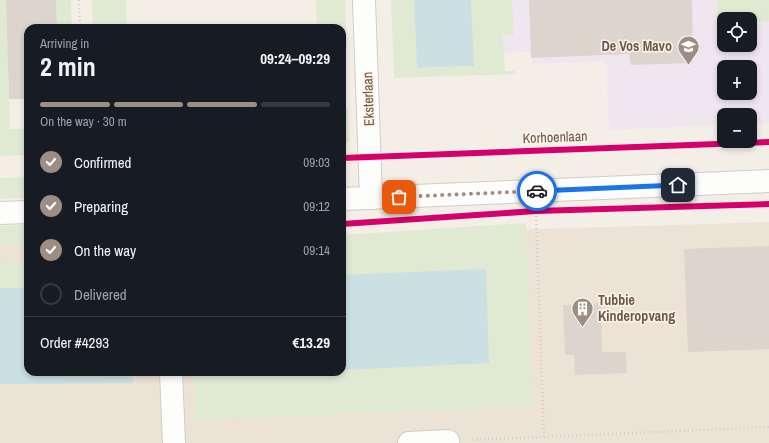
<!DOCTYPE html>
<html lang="en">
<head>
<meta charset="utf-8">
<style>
  :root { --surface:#171b24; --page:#242831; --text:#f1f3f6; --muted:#9ea1a6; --line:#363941; --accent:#9d8d82 }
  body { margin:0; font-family:"Archivo Narrow",sans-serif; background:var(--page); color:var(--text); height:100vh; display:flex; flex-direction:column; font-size:15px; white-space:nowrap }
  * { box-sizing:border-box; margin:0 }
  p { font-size:13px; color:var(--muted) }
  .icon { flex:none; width:22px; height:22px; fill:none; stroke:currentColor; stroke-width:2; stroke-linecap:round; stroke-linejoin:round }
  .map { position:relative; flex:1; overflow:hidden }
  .details { position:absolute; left:24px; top:24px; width:322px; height:352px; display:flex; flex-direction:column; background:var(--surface); border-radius:12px; box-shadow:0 2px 6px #0003 }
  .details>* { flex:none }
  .buttons { position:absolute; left:717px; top:12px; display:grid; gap:8px }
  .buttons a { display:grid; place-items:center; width:40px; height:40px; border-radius:8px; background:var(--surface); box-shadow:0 2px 6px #0003; font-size:20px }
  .pin { position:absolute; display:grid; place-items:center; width:34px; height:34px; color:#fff; margin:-17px; border-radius:8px; box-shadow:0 2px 6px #0006 }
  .courier { position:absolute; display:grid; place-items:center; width:40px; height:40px; margin:-20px; border:3px solid #1a73e8; border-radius:50%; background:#fff; color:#222; box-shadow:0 1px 5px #0007 }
  .summary em { font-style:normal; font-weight:800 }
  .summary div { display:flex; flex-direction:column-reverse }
  .summary { display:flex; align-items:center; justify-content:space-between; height:68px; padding:0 16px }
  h1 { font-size:26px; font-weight:800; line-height:30px }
  .bar { display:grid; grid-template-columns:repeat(4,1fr); gap:6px 4px; align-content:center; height:48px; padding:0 16px }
  .bar i { height:5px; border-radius:3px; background:var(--line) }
  .bar .current { background:var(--accent) }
  .bar p { grid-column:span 4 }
  .line { display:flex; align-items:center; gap:10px; padding:0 16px; border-top:1px solid var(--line) }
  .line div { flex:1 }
  ol { padding:0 16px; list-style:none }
  li { display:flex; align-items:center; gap:12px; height:44px }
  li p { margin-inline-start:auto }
  li .icon { padding:4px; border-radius:50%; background:var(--accent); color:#fff; stroke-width:4 }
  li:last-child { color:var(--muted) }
  li i { width:22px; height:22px; border:2px solid var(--line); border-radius:50% }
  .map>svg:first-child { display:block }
  .residential { fill:#ece2d5 }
  .education { fill:#f0e6ef; fill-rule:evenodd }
  .green { fill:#e0ead3 }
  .water { fill:#cae0e2 }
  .building { fill:#dcd5cd }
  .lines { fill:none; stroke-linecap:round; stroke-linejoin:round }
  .street-casing { stroke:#d2ccc6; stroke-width:24 }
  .path { stroke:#d5cfc9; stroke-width:2.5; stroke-dasharray:1 3; stroke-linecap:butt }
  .street { stroke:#fdfdfb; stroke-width:22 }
  .cycleway-casing { stroke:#fdf4e7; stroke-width:8 }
  .cycleway { stroke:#d6006c; stroke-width:6 }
  .done { stroke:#9d8d82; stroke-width:4; stroke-dasharray:0 7.2 }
  .route { stroke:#1a73e8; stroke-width:5 }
  .labels { text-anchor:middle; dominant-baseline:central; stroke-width:3; stroke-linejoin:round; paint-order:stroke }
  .poi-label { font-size:14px; font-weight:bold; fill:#6e584b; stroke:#fdf4e7; text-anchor:end }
  .street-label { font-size:14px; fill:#6e584b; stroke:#fdf4e7 }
</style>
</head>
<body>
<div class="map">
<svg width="769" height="443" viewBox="0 0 769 443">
  <rect width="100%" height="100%" fill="#f3efe7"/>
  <path class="residential" d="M769,222V443H0V245L28,244V372H342V235Z"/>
  <path class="education" d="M471,0H769V123L750,124V115H724V125L609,130L606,61L532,64L531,52L474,54ZM724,19H750V45H724ZM724,67H750V93H724Z"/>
  <g class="green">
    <path d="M0,0H6L10,129H28V155L0,156Z"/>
    <path d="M56,0H71L72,28H57Z"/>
    <path d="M92,0H126L127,28H93Z"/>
    <path d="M316,0H345L347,48L342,49V28H317Z"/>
    <path d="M391,0H414L417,68L474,66L471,0H512L514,35H503L505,71H515V74L394,78Z"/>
    <path d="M717,0H769V21H750V19H724V22H717Z"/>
    <path d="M342,108H348L349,142H342Z"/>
    <path d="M28,177V198L0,199V178Z"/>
    <path d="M526,223L532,407L194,420V372H212V376L296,372H342V370L489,363L486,269L342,275V235Z"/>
    <path d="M28,225V244L0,246V226Z"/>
    <path d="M28,262V288H0V263Z"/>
  </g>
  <g class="water">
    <path d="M414,0H471L474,66L417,68Z"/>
    <path d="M486,269L489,363L342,370V275Z"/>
    <path d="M0,288H28V372H132L133,383L0,384Z"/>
    <path d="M212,372H296L212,376Z"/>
  </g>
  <g class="building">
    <path d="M6,0H56L57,28H28V99H9Z"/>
    <path d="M529,0H692L693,63L631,65L629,54L531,58Z"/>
    <path d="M769,246V349L688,352L684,249Z"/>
    <path d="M601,303L602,352H626L627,373L575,375L574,355H565L563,305Z"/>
  </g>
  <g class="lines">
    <defs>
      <g id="street">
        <path d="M364,0L371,198"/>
        <path d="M342,199L769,181"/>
        <path d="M0,213L28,212"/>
        <path d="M171,372L174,443"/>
        <path d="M409,443L448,441V443"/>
      </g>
    </defs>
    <use href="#street" class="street-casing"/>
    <g class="path">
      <path d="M79,0L80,28"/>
      <path d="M536,216L544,438"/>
      <path d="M472,440L769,427"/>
    </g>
    <use href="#street" class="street"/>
    <defs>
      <g id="cycleway">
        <path d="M342,158L769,142"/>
        <path d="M342,224L536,211L769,204"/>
      </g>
    </defs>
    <use href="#cycleway" class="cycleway-casing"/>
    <use href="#cycleway" class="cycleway"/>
  </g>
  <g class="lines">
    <path class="done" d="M399,197L537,191"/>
    <path class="route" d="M537,191L678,185"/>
  </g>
  <defs>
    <symbol id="school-pin" viewBox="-11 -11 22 30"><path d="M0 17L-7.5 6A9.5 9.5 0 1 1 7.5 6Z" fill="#9d8d82" stroke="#fdf4e7"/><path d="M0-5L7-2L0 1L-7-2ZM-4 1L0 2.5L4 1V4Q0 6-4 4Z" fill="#fff"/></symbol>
    <symbol id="building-pin" viewBox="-11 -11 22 30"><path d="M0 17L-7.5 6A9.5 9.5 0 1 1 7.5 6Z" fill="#9d8d82" stroke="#fdf4e7"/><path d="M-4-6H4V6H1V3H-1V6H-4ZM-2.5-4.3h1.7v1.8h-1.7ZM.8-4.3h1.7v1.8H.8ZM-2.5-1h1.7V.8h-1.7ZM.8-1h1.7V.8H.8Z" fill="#fff"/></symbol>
  </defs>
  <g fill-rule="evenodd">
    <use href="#school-pin" x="676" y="34" width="25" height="34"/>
    <use href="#building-pin" x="570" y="296" width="25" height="34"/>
  </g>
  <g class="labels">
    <g class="poi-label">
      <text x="672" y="46">De Vos Mavo</text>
      <text x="598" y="300" text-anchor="start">Tubbie<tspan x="598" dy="16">Kinderopvang</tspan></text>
    </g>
    <g class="street-label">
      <text transform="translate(368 99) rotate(-92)">Eksterlaan</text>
      <text transform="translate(555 137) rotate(-2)">Korhoenlaan</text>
    </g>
  </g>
</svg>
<div class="buttons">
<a><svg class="icon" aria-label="locate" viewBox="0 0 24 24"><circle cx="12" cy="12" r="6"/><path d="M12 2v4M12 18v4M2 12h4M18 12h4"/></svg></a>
<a>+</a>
<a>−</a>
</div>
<div class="pin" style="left:399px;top:197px;background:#ea580c"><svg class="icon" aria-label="bag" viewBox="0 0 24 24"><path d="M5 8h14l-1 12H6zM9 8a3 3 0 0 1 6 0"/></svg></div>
<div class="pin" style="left:678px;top:185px;background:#1f2937"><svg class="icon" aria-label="home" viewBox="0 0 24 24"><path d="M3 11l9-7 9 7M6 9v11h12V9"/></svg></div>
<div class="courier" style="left:537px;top:191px"><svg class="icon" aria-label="car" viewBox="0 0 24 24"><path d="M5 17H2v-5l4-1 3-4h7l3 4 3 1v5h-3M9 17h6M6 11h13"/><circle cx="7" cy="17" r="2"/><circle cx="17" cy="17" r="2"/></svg></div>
<section class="details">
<div class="summary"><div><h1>2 min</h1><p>Arriving in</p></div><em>09:24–09:29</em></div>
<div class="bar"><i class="current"></i><i class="current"></i><i class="current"></i><i></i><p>On the way · 30 m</p></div>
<ol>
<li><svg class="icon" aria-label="check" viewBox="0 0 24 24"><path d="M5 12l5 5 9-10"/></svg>Confirmed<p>09:03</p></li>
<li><svg class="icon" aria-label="check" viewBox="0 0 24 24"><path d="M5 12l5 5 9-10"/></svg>Preparing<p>09:12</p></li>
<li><svg class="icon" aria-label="check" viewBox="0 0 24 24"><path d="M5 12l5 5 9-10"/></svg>On the way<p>09:14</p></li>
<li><i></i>Delivered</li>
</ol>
<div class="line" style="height:52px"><div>Order #4293</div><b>€13.29</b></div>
</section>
</div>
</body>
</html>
